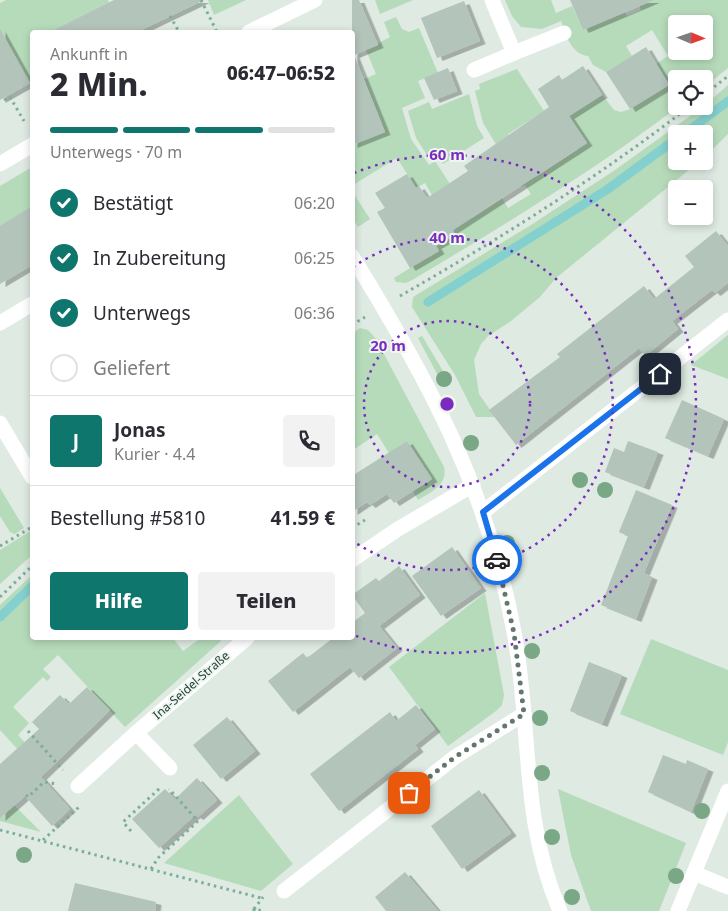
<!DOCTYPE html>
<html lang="de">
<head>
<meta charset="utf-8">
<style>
  :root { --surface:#fff; --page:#f2f2f3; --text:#2b2b33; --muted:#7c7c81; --line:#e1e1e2; --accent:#0f766e }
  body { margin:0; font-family:"Noto Sans",sans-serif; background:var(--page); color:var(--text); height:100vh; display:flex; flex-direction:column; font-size:19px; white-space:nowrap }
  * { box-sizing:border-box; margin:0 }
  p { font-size:16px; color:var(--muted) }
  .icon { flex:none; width:28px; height:28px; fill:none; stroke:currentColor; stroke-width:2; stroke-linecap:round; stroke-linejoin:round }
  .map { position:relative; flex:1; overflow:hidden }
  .details { position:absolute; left:30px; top:30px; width:325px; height:610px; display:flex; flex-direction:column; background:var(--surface); border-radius:5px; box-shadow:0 2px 8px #0003 }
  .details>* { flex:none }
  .needle { width:32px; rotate:92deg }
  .fabs { position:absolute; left:668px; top:15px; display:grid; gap:10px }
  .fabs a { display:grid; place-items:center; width:45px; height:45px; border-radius:5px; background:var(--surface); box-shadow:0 2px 8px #0003; font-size:25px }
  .pin { position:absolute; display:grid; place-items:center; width:42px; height:42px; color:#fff; margin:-21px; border-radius:10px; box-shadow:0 2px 8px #0006 }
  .courier { position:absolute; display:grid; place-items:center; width:50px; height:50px; margin:-25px; border:4px solid #1a73e8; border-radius:50%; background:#fff; color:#222; box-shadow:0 1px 6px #0007 }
  .summary em { font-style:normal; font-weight:800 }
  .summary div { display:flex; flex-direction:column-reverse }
  .summary { display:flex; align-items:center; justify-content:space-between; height:85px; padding:0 20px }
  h1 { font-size:32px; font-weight:800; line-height:38px }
  .bar { display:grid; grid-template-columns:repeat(4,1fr); gap:8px 5px; align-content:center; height:60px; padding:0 20px }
  .bar i { height:6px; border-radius:4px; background:var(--line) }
  .bar .current { background:var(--accent) }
  .bar p { grid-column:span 4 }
  .line { display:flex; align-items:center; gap:12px; padding:0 20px; border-top:1px solid var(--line) }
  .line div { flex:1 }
  .round { display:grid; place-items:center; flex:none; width:52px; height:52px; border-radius:5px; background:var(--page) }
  ol { padding:0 20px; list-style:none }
  li { display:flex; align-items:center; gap:15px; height:55px }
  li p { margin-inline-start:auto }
  li .icon { padding:5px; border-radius:50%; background:var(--accent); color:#fff; stroke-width:4 }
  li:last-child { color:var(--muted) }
  li i { width:28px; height:28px; border:2px solid var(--line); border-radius:50% }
  .primary-button { display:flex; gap:10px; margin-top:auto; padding:10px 20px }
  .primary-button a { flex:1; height:58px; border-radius:5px; background:var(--accent); color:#fff; font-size:20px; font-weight:800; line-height:58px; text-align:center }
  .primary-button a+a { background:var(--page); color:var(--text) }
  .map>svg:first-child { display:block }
  .green { fill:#b6dbba; fill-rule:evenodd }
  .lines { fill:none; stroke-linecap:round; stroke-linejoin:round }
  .stream { stroke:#84d0cf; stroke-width:9 }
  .building { fill:#b3c4bb; filter:url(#shadow) }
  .path { stroke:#7eae97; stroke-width:3; stroke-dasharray:2.5 4; stroke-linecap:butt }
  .minor { stroke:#fff; stroke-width:15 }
  .tree { fill:#7aa785 }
  .done { stroke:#62776d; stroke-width:5; stroke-dasharray:0 9 }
  .route { stroke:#1a73e8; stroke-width:6 }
  .ring { fill:none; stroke:#7b2cbf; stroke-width:2.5; stroke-dasharray:2.5 5 }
  .labels { text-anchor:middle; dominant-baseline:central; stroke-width:4; stroke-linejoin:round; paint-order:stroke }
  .street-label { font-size:12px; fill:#1f392e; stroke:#eef6f1 }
  .centre { fill:#7b2cbf; stroke:#eef6f1; stroke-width:2.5 }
  .ring-label { font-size:15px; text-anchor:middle; font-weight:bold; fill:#7b2cbf; stroke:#eef6f1; stroke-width:4; stroke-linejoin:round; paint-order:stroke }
</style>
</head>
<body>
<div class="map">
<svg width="728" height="911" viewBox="0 0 728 911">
  <defs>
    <filter id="shadow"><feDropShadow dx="5.5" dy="3" stdDeviation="0" flood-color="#0004"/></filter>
  </defs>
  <rect width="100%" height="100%" fill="#deeae2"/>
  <g class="green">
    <path d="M6,0H108L124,32H109L96,9L59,32H32V87L14,55L0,63V3Z"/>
    <path d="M208,0H246L214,15Z"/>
    <path d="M375,0H413L380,14Z"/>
    <path d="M505,0H551L556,13L572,6L583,30L625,12L627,16L641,10L637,0H728V68L704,87V79H676V106H679C595,170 504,225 414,279L406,283L396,282L394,278L410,268L426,229L439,230L445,241L455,235L425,183L416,188L397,158L353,185V145L385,132L364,79L376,74L366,50L390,37L384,22L396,17L402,29L409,32L419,28L438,73L418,81L425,98L402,108L411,139L429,165L435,161L472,218L502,198L508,208L531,194L525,185L522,187L483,123L475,91L480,89L479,84L517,69L544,111L508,134L536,177L577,150L559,122L601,93L614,110L621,112L630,109L669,84L656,64L668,56L652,30L626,46L632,56L606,72L593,65L588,56C571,54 566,35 561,21L542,29L521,27L512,16ZM676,24H704V51H676Z"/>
    <path d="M728,85V134L704,158V134H676V161H700L556,278L540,297L511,321L488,336L481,344L474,360L479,394L495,417H476L455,375L412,307L413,297L531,225L615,170L704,106Z"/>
    <path d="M469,94L477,126L484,138L443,164L437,153L429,158L416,138L408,111L429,102L432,109Z"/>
    <path d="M32,167V206L0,227V186Z"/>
    <path d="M352,191L370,219L358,227L353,219Z"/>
    <path d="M360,328L368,330L376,339L444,467C448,485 431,492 418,500L413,491L431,479L407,441L389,453L377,434L353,450V333Z"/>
    <path d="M728,335V379L691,365Z"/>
    <path d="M422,336L449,381L443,385L418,338Z"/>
    <path d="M0,488L24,528L15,534L10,532L0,516Z"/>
    <path d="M32,530V555L0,584V550Z"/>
    <path d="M32,575V638H173L183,651L201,638H219L221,641L125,727L58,655L43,669L51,677L47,681L43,677L13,707L29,723L18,735L49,769L42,776L0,730V605Z"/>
    <path d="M485,593L504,695L502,705L496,711L448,746L389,667Z"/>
    <path d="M651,639L728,670V742L723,755L620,714Z"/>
    <path d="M558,789L686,843L659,911H591L571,855Z"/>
    <path d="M239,795L293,864L261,891L164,863Z"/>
    <path d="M0,805H14L41,832L0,821Z"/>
  </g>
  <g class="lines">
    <g class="stream">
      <path d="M684,134L728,101"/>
      <path d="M428,302L608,189L676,139"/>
      <path d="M0,617L32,586"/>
    </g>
  </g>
  <g class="building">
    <path d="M114,0H204L137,32H50Z"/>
    <path d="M352,0H359L378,45L354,55L385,132L352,145Z"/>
    <path d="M570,0H654L583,30Z"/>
    <path d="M464,1L480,41L437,58L421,18Z"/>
    <path d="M0,29L30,83L0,100Z"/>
    <path d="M646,47L669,85L630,109L606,72Z"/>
    <path d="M583,66L602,95L569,116L587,143L453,230L455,235L436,246L439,251L410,268L377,212L385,208L375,193L407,174L416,188L419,186L427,198L468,171L464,166L549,107L538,89L559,75L562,80Z"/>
    <path d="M448,68L457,91L434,100L424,78Z"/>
    <path d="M32,206V265L0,284V226Z"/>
    <path d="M716,231L728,246V283L715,293L712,290L672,321L678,329L645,356L639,348L516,445L489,410L560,357L557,354L644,286L654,299L694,267L685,256Z"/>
    <path d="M682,400L724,419L708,456L665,438Z"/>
    <path d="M407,441L432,479L394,503L387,494L370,505L367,502L352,512V476Z"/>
    <path d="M628,441L658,452L644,487L605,472L614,448L624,452Z"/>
    <path d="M636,490L672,505L644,573L652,577L636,619L601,605L628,536L619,532Z"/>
    <path d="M452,547L481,588L441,616L412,576Z"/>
    <path d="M399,566L420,595L379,626L397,648L359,678L350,667L293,712L268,681L303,653L307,658L333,638H352V623L365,613L352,595L376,578L379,581Z"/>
    <path d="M589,662L622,675L602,724L570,711Z"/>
    <path d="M87,687L110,710L41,777L70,809L52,826L25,796L0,818V764L39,729L32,722L60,695L69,704Z"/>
    <path d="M416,705L435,729L415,745L418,749L339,811L310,774L390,712L396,721Z"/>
    <path d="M227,717L255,751L221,779L193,745Z"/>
    <path d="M663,755L686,764L687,760L708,769L691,812L648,792Z"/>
    <path d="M197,778L217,800L198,817L195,815L159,848L132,819L165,789L175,799Z"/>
    <path d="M479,790L511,833L462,869L431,826Z"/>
    <path d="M405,872L438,911H386L375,897Z"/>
    <path d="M75,883L156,902L155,911H68Z"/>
  </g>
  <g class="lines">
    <g class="path">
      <path d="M201,0L217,32"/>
      <path d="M170,16L179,32"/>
      <path d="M704,95L728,76"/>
      <path d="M4,100L10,97L24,121"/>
      <path d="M400,296C499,239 599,177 690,106"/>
      <path d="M352,325L365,317"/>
      <path d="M352,528L365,520"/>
      <path d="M0,546L32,527"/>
      <path d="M0,597L32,566"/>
      <path d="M28,731L63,770"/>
      <path d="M26,795L28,797L44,782L57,784"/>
      <path d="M0,830L261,898"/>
      <path d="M131,831L123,822L160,788"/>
      <path d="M43,840L79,807"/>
      <path d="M151,869L158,858L198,821L169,789"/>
      <path d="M254,909L263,897"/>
      <path d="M254,911V909L263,911"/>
    </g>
    <g class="minor">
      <path d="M492,0L514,53L564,33"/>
      <path d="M249,32L315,0"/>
      <path d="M474,70L514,53"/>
      <path d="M0,164L32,145"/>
      <path d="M352,256C427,377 488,490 514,632C532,728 520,819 560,911"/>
      <path d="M0,323L32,304"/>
      <path d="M0,423L32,477"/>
      <path d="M483,512L728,320"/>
      <path d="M352,560L398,529L473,485"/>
      <path d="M136,733L170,768"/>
      <path d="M78,786L136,733L247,638"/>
      <path d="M694,873L728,887"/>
      <path d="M284,891L455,757L524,714"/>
      <path d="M678,911L728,791"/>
    </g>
  </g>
  <g class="tree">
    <circle cx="444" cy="379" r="8"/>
    <circle cx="471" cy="443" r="8"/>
    <circle cx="580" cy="480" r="8"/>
    <circle cx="605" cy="490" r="8"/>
    <circle cx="507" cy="543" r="8"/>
    <circle cx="532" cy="651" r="8"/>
    <circle cx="540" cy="718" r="8"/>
    <circle cx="542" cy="773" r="8"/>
    <circle cx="702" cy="811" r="8"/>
    <circle cx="552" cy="837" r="8"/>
    <circle cx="24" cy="855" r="8"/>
    <circle cx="676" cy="876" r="8"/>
    <circle cx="572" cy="897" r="8"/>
  </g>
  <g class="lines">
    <path class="done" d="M409,793L455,757L524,714L514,633L497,560"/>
    <path class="route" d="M497,560L483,512L660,374"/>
  </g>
  <g class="ring">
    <circle cx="447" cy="404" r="83"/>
    <path d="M353 267A166 166 0 1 1 353 541"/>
    <path d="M354 173A249 249 0 1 1 354 635"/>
  </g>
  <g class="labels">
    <g class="street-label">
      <text transform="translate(191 685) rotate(-41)">Ina-Seidel-Straße</text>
    </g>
  </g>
  <circle cx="447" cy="404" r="8" class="centre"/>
  <g class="ring-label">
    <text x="447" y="160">60 m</text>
    <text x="447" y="243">40 m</text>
    <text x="388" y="351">20 m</text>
  </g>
</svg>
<div class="fabs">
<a><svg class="needle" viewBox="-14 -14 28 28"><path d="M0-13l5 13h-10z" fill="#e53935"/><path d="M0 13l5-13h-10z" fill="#7c7c81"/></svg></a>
<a><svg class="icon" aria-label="locate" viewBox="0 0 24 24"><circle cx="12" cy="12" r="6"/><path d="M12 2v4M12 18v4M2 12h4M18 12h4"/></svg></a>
<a>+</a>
<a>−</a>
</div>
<div class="pin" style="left:409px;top:793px;background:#ea580c"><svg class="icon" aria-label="bag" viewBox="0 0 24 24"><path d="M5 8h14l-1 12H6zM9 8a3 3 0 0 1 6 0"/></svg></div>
<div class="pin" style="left:660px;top:374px;background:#1f2937"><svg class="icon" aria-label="home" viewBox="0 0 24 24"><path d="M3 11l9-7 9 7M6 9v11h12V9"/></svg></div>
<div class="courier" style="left:497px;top:560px"><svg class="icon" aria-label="car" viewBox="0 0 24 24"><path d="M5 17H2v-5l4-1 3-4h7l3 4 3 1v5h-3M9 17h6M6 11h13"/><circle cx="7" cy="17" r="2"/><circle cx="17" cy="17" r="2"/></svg></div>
<section class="details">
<div class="summary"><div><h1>2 Min.</h1><p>Ankunft in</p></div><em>06:47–06:52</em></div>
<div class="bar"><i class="current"></i><i class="current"></i><i class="current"></i><i></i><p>Unterwegs · 70 m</p></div>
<ol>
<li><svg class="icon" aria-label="check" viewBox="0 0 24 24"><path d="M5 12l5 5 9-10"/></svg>Bestätigt<p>06:20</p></li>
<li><svg class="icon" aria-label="check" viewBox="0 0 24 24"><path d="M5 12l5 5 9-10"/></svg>In Zubereitung<p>06:25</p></li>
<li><svg class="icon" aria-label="check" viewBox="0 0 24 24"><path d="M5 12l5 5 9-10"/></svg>Unterwegs<p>06:36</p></li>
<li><i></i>Geliefert</li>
</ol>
<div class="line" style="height:90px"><b class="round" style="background:var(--accent);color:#fff">J</b><div><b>Jonas</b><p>Kurier · 4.4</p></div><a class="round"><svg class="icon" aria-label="phone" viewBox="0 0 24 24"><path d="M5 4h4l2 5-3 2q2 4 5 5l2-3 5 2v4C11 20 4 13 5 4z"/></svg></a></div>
<div class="line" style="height:65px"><div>Bestellung #5810</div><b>41.59 €</b></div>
<div class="primary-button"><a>Hilfe</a><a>Teilen</a></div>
</section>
</div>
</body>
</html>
